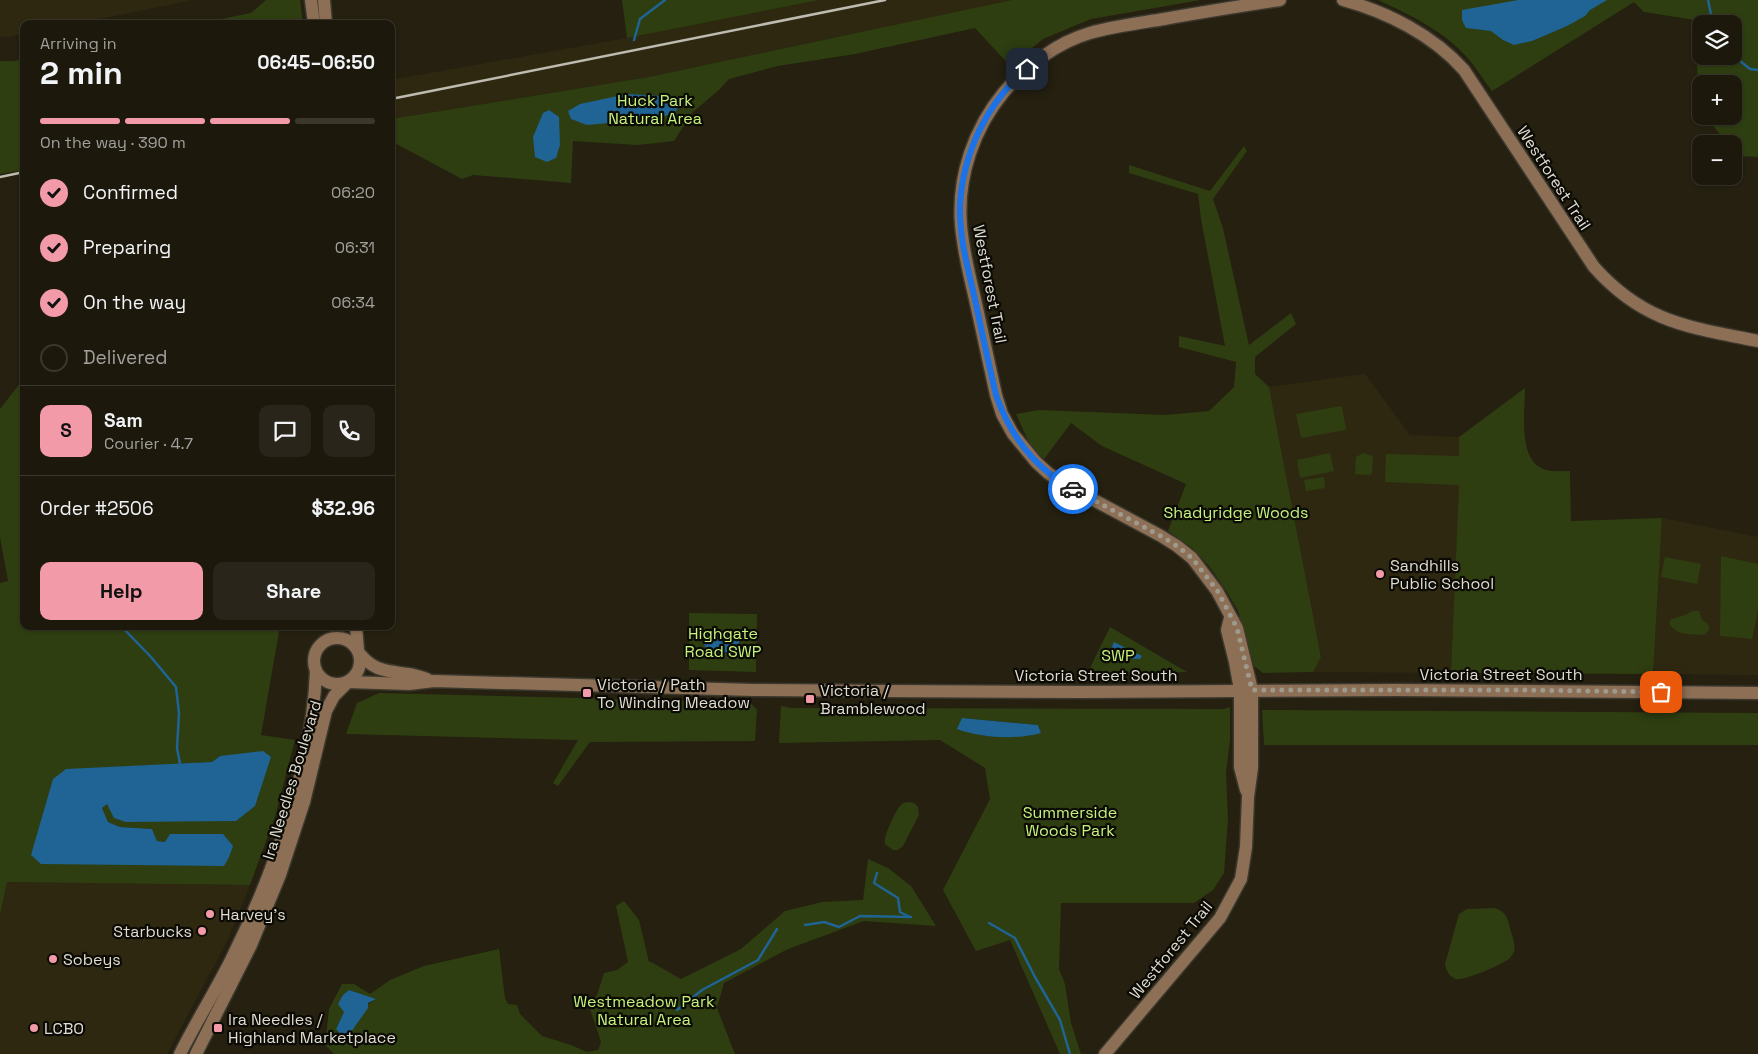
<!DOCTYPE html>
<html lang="en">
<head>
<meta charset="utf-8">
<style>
  :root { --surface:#1c180c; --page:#29251a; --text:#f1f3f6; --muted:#a0a09d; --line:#3a372d; --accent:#f39aa9 }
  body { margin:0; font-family:"Space Grotesk",sans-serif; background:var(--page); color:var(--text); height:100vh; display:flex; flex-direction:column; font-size:19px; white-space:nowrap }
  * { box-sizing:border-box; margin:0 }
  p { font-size:16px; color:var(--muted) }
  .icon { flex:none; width:28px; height:28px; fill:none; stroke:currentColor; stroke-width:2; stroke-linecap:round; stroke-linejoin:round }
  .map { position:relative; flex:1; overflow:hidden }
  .panel { position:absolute; left:20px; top:20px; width:375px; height:610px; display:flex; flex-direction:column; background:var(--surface); border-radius:10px; box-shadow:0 1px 4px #0004,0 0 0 1px var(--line) }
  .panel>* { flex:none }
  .fabs { position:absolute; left:1692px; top:15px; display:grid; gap:10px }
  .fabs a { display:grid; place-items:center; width:50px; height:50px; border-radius:10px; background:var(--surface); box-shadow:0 1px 4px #0004,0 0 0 1px var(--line); font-size:25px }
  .pin { position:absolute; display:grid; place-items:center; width:42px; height:42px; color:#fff; margin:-21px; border-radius:10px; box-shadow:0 2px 8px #0006 }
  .courier { position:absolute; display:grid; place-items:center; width:50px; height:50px; margin:-25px; border:4px solid #1a73e8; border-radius:50%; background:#fff; color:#222; box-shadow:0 1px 6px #0007 }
  .head em { font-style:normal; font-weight:700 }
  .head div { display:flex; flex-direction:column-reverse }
  .head { display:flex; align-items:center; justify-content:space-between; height:85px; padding:0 20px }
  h1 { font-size:32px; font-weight:700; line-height:38px }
  .bar { display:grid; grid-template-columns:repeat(4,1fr); gap:8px 5px; align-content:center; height:60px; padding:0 20px }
  .bar i { height:6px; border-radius:4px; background:var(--line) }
  .bar .on { background:var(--accent) }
  .bar p { grid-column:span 4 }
  .line { display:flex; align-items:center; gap:12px; padding:0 20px; border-top:1px solid var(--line) }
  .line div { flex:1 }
  .round { display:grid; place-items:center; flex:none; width:52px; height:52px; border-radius:10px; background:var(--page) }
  ol { padding:0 20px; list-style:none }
  li { display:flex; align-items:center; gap:15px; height:55px }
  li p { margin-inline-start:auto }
  li .icon { padding:5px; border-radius:50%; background:var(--accent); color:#111; stroke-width:4 }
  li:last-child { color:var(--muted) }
  li i { width:28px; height:28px; border:2px solid var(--line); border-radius:50% }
  .cta { display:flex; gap:10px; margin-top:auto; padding:10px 20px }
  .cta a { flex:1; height:58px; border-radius:10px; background:var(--accent); color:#111; font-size:20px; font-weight:700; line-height:58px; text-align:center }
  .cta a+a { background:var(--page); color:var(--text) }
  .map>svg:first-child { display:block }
  .built { fill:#2f2811 }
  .green { fill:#2e3e11; fill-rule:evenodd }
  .water { fill:#1f6494 }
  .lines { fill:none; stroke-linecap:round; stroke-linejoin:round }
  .stream { stroke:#1f6494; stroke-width:2.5 }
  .secondary-casing { stroke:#3c382e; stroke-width:15 }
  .secondary { stroke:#8c6f55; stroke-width:12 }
  .rail { stroke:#bebcb0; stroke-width:2.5 }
  .done { stroke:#9e9b8e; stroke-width:5; stroke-dasharray:0 9 }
  .route { stroke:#1a73e8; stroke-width:6 }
  .poi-dot { fill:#f39aa9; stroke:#0c0a04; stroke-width:2 }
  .labels { text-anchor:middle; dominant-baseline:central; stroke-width:4.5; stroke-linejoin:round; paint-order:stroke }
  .park-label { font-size:16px; fill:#c6f47b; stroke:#0c0a04 }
  .street-label { font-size:16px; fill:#dfddd2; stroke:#0c0a04 }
  .poi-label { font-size:16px; fill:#dfddd2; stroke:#0c0a04; text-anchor:start }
</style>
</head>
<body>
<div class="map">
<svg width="1758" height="1054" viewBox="0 0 1758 1054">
  <rect width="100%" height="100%" fill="#252010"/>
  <g class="built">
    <path d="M0,0H193L75,24H24V34L8,37L0,36Z"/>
    <path d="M819,0H1012L649,77L391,119V80L627,38Z"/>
    <path d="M1365,374L1410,435L1459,437V492L1451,673L1313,672L1321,657L1269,387Z"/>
    <path d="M1662,518L1758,537V675L1653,674Z"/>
    <path d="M6,882L250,885L227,941L167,1054H0V915Z"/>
  </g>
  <g class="green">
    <path d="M266,0H300L303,24H197L251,13Z"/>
    <path d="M622,0H819L627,38Z"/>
    <path d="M1012,0H1201L1091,19L1043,39L1010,66L975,28L855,54L778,66L729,79L720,89L692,113L674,141L638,145L573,141L571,183L473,175L462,179L391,141V119L649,77Z"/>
    <path d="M1378,0H1758V157L1738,156L1734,151V144H1728L1705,116H1734V84H1701V111L1699,108L1695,20L1644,12L1634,2L1492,91C1482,78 1474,64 1463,53C1440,29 1408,14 1378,0ZM1701,24H1734V56H1701Z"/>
    <path d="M24,59V170L0,174V61H14Z"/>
    <path d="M1244,146L1247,151L1213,199L1223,228L1249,345L1291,313L1296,324L1255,357V374L1269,387L1321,657L1313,672L1263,673L1254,666L1238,611L1227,592L1209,566L1192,548L1168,531L1186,484L1102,446L1071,423L1044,459L1030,445L1016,414L1039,410L1166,415L1209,411L1234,387L1236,362L1179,347V336L1225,346L1201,219L1198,194L1129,173V165L1210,191Z"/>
    <path d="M24,378V626H280L261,735L295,740L275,817L250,885L7,882L0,915V583L8,581L0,537V409ZM220,756L236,821L107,803L102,808L108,822L120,827L152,829L157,841L165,842L31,854L66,770L212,762Z"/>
    <path d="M1525,388C1525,412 1517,462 1546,470C1554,472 1563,471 1570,471L1571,521L1662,518L1653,674L1451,673L1459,485L1385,482L1386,454L1459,456V437Z"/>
    <path d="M1342,406L1346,430L1301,438L1296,414Z"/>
    <path d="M1330,453L1334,471L1300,478L1297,460Z"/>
    <path d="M1363,453L1373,456L1372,473L1370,475L1355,474L1356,457Z"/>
    <path d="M1324,477L1325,488L1306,491L1304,480Z"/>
    <path d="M1721,556L1758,564V611L1752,639L1720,636Z"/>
    <path d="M1665,557L1701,564L1697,584L1661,577Z"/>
    <path d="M1693,611H1699L1702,620L1707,623L1710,629L1704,635C1690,634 1677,636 1669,623L1671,619L1685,615Z"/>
    <path d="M689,613L757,614L756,672L689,670Z"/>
    <path d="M1110,627L1187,672L1087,674Z"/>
    <path d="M379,693L750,702L757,710L755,741L590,742L558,786L553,783L578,740L346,734L357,703Z"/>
    <path d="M781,706L792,708L1224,709L1230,707V740L1226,773L1228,818L1224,873L1213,890L1194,903H1061L1059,969L1065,984L1071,1023L1081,1054H1060L1010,940L976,951L943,890L990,799L985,768L940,740L779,743ZM962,718L1038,725L1041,733Z"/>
    <path d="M1262,710L1758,713V745H1264Z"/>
    <path d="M909,802L914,803L918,807L919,815L903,846L898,850H893L885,844C883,837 895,811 901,805C904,802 905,803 909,802Z"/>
    <path d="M868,859L888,868L911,886L936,926L864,921L788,949L724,983L717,1008L735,1054H334L325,1045L329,1009L342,984H354L370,994L390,980L424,966L499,949L505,998L508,1004L517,1005L520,1014L542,1036L571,1045L587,1052L598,1050L601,1042L589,1006L597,995L604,973L617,970L628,962L616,906L624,901L639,920L649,962H651L681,979L741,949L785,911L822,902L863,900ZM349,990L375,999L336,1029L344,1012Z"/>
    <path d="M1495,908C1506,912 1508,918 1510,929C1512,935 1516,945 1514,952C1513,953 1511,957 1510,958C1504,964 1464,981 1456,979C1450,977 1446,971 1445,964L1459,914L1467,909Z"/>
  </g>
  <g class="water">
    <path d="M1518,0H1607L1590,10L1585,16L1567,26L1532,41L1514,45L1503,40L1491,31L1466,28L1462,20V10Z"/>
    <path d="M627,94L679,97L680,105L675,112L648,123L635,126L620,122L587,125L571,119L568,111L580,104Z"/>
    <path d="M549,110L559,117L560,145L556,158L547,162L535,157L533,137L543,113Z"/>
    <path d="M739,630H743C736,657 733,652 708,652L702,640L706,633L730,635Z"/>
    <path d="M1114,642L1142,656L1140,659L1107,658Z"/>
    <path d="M962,718L1038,725L1041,733C1015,740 982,738 957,729Z"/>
    <path d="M263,751L271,757L255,806L236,821L126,822L114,818L107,804L102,808L108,822L120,827L152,829L157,841L165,842L170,834H223L233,846L229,857L224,866L41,864L31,855L53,779L66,769L212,762L220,756Z"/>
    <path d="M349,990L376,999L368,1003V1008L346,1039L336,1029L344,1012L338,1004L343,995Z"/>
  </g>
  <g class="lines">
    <g class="stream">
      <path d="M1708,0L1713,24"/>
      <path d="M634,40L640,19L665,0"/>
      <path d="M1734,56L1750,69L1758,70"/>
      <path d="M22,522L24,523"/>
      <path d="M121,626L151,657L176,687L179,713L177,748L180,764"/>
      <path d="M877,873L874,883L898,898L900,912L910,917"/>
      <path d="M989,923L1015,938L1035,977L1060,1020L1070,1054"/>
      <path d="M805,925L824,922L839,927L860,916L911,917"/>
      <path d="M677,1010L702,990L758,960L777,929"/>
    </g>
    <defs>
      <g id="secondary">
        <path d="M311,0L314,24"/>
        <path d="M324,0L326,24"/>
        <path d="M1343,0C1387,12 1433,35 1464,70L1594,267C1644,323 1689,327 1758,341"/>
        <path d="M1230,618L1227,630L1235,662L1240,690V767L1246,790"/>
        <path d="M356,626L358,650"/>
        <circle cx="337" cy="661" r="23"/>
        <path d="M359,653C375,672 385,670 408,674C414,675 421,677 427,679"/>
        <path d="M348,682L409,684L434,681L753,690L889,691L1085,692L1396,690L1758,693"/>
        <path d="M180,1054C196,1022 215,992 231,960C273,876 313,764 316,670"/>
        <path d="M196,1054L251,945L280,875L304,802L326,711L334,696L348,682"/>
        <path d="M1105,1054L1220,918L1241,879L1246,847L1248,797L1252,768V690L1237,628L1217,591L1192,558L1177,546L1161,536L1064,484L1048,473L1036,462L1013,434L1002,414L996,395C989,363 982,331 975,299C969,274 963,250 961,225C957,177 974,128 1004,92C1026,66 1058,42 1090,33C1114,26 1140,23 1164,19C1203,12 1241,6 1280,0"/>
      </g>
    </defs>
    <use href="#secondary" class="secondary-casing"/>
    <use href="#secondary" class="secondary"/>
    <g class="rail">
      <path d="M391,99L885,0"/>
      <path d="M0,177L24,172"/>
    </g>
  </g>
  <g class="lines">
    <path class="done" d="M1073,489L1161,536L1177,546L1192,558L1217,590L1237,628L1252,690H1518L1661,692"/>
    <path class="route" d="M1027,69C987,102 963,153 960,205C959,235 967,265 974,295C981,328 988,361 996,395C1010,435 1034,468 1073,489"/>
  </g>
  <g class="poi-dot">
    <circle cx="1380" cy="574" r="5"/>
    <rect x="582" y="688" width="10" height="10" rx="2.5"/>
    <rect x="805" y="694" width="10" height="10" rx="2.5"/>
    <circle cx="210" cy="914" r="5"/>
    <circle cx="202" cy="931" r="5"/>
    <circle cx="53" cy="959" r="5"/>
    <circle cx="34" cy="1028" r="5"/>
    <rect x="213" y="1023" width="10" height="10" rx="2.5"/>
  </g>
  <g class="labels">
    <g class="park-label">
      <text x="655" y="100">Huck Park<tspan x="655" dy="18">Natural Area</tspan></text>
      <text x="1236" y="512">Shadyridge Woods</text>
      <text x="723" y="633">Highgate<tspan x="723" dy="18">Road SWP</tspan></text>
      <text x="1118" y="655">SWP</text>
      <text x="1070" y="812">Summerside<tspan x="1070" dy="18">Woods Park</tspan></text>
      <text x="644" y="1001">Westmeadow Park<tspan x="644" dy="18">Natural Area</tspan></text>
    </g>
    <g class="street-label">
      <text transform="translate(1554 178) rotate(57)">Westforest Trail</text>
      <text transform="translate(990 284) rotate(79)">Westforest Trail</text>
      <text x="1501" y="674">Victoria Street South</text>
      <text x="1096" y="675">Victoria Street South</text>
      <text transform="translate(292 780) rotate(-73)">Ira Needles Boulevard</text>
      <text transform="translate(1171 950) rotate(-51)">Westforest Trail</text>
    </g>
    <g class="poi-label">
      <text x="1390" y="565">Sandhills<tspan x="1390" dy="18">Public School</tspan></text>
      <text x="597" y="684">Victoria / Path<tspan x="597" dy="18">To Winding Meadow</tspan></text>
      <text x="820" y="690">Victoria /<tspan x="820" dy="18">Bramblewood</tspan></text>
      <text x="220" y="914">Harvey's</text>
      <text x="192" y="931" text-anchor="end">Starbucks</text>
      <text x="63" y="959">Sobeys</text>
      <text x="228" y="1019">Ira Needles /<tspan x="228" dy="18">Highland Marketplace</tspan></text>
      <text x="44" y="1028">LCBO</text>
    </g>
  </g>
</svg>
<div class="fabs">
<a><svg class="icon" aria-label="layers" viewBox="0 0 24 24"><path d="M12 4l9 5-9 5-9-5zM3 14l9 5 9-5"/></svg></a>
<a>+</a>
<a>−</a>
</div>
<div class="pin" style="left:1661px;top:692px;background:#ea580c"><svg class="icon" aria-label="bag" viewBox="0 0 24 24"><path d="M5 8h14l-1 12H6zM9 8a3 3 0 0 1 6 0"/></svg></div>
<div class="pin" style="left:1027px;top:69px;background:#1f2937"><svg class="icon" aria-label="home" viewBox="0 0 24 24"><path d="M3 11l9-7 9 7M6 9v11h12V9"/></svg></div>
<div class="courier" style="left:1073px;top:489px"><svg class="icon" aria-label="car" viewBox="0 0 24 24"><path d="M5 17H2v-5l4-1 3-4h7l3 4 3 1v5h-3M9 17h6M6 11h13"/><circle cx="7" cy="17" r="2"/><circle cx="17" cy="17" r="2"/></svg></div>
<section class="panel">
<div class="head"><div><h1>2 min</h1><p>Arriving in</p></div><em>06:45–06:50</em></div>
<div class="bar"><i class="on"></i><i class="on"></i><i class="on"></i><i></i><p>On the way · 390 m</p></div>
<ol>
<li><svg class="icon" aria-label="check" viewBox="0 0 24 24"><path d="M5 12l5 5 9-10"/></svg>Confirmed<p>06:20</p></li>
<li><svg class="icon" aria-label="check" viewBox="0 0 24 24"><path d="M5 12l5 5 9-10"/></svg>Preparing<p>06:31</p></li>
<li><svg class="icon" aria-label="check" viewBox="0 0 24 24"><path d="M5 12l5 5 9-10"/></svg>On the way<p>06:34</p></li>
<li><i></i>Delivered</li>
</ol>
<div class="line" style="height:90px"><b class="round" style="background:var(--accent);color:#111">S</b><div><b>Sam</b><p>Courier · 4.7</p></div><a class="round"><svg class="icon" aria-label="chat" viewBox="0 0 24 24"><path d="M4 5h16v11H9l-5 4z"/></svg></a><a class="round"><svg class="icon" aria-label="phone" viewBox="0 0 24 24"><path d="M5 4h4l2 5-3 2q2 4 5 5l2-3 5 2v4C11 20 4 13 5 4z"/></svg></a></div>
<div class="line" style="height:65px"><div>Order #2506</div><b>$32.96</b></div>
<div class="cta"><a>Help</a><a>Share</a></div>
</section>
</div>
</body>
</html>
